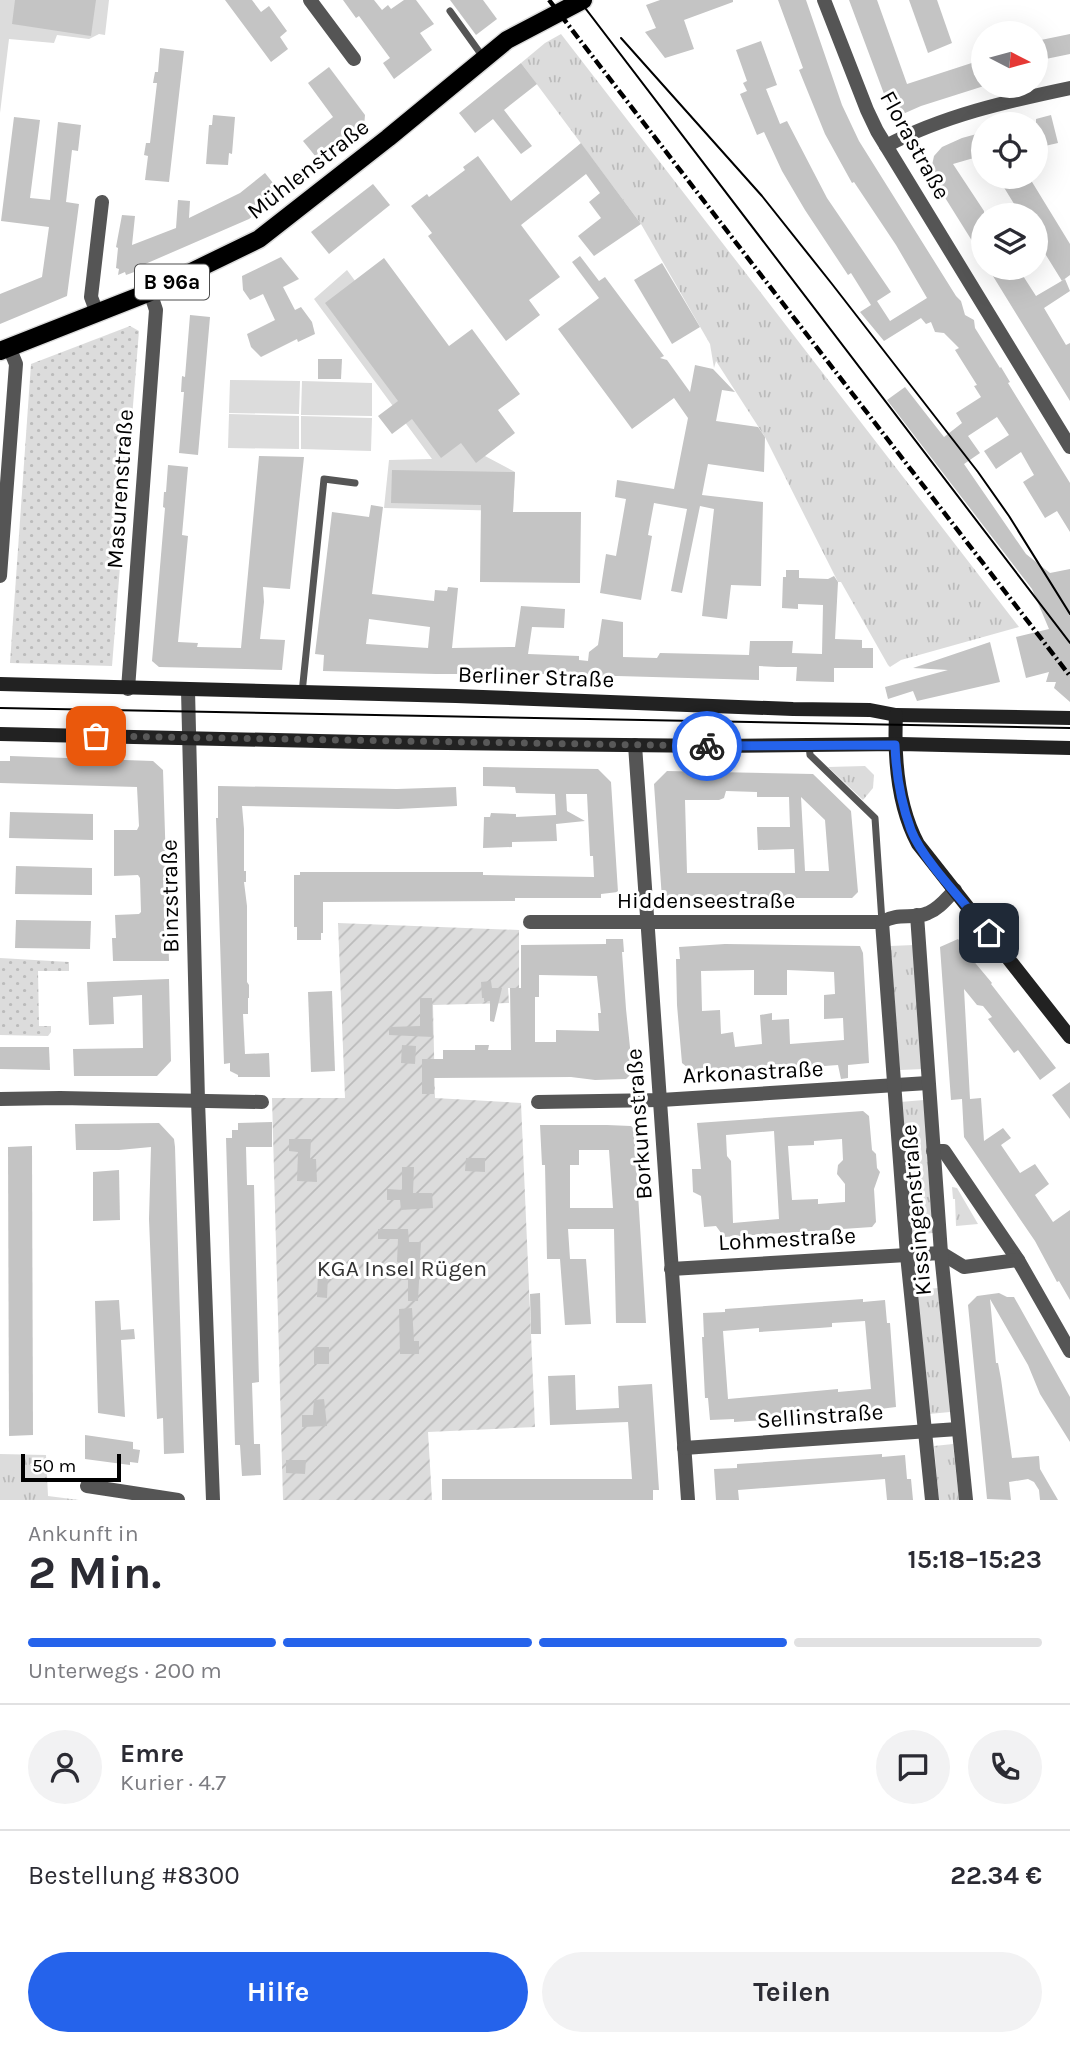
<!DOCTYPE html>
<html lang="de">
<head>
<meta charset="utf-8">
<style>
  :root { --surface:#fff; --page:#f2f2f3; --text:#2b2b33; --muted:#7c7c81; --line:#e1e1e2; --accent:#2563eb }
  body { margin:0; font-family:Karla,sans-serif; background:var(--page); color:var(--text); height:100vh; display:flex; flex-direction:column; font-size:26px; white-space:nowrap }
  * { box-sizing:border-box; margin:0 }
  p { font-size:23px; color:var(--muted) }
  .icon { flex:none; width:38px; height:38px; fill:none; stroke:currentColor; stroke-width:2; stroke-linecap:round; stroke-linejoin:round }
  .map { position:relative; height:1500px; overflow:hidden }
  .side { display:flex; flex-direction:column; background:var(--surface); flex:1 }
  .side>* { flex:none }
  .needle { width:46px; rotate:96deg }
  .fabs { position:absolute; left:971px; top:21px; display:grid; gap:14px }
  .fabs a { display:grid; place-items:center; width:77px; height:77px; border-radius:50%; background:var(--surface); box-shadow:0 7px 28px #0002; font-size:35px }
  .scale { position:absolute; left:21px; bottom:18px; width:100px; box-sizing:border-box; padding-left:7px; border:4px solid #000; border-top:0; font-size:19px; line-height:24px; white-space:nowrap; color:#000; -webkit-text-stroke:5px #fff; paint-order:stroke }
  .pin { position:absolute; display:grid; place-items:center; width:60px; height:60px; color:#fff; margin:-30px; border-radius:14px; box-shadow:0 4px 10px #0006 }
  .courier { position:absolute; display:grid; place-items:center; width:70px; height:70px; margin:-35px; border:5px solid #2563eb; border-radius:50%; background:#fff; color:#222; box-shadow:0 2px 9px #0007 }
  .headline em { font-style:normal; font-weight:700 }
  .headline div { display:flex; flex-direction:column-reverse }
  .headline { display:flex; align-items:center; justify-content:space-between; height:119px; padding:0 28px }
  h1 { font-size:46px; font-weight:700; line-height:52px }
  .bar { display:grid; grid-template-columns:repeat(4,1fr); gap:10px 7px; align-content:center; height:84px; padding:0 28px }
  .bar i { height:9px; border-radius:5px; background:var(--line) }
  .bar .on { background:var(--accent) }
  .bar p { grid-column:span 4 }
  .line { display:flex; align-items:center; gap:18px; padding:0 28px; border-top:2px solid var(--line) }
  .line div { flex:1 }
  .round { display:grid; place-items:center; flex:none; width:74px; height:74px; border-radius:37px; background:var(--page) }
  .cta { display:flex; gap:14px; margin-top:auto; padding:14px 28px }
  .cta a { flex:1; height:80px; border-radius:42px; background:var(--accent); color:#fff; font-size:28px; font-weight:700; line-height:80px; text-align:center }
  .cta a+a { background:var(--page); color:var(--text) }
  .map>svg:first-child { display:block }
  .grass { fill:url(#grass-tufts) }
  .park { fill:url(#park-dots) }
  .garden { fill:url(#garden-furrows) }
  .pitch { fill:#dcdcdc }
  .building { fill:#c4c4c4; fill-rule:evenodd }
  .lines { fill:none; stroke-linecap:round; stroke-linejoin:round }
  .primary-casing { stroke:#dbdbdb; stroke-width:21 }
  .service { stroke:#555; stroke-width:7 }
  .minor { stroke:#555; stroke-width:14 }
  .tertiary { stroke:#555; stroke-width:14 }
  .secondary { stroke:#222; stroke-width:14 }
  .primary { stroke:#000; stroke-width:18 }
  .tram { stroke:#000; stroke-width:2 }
  .rail { stroke:#000; stroke-width:4.5; stroke-dasharray:10 3.5 2 3.5; stroke-linecap:butt }
  .done { stroke:#595959; stroke-width:7; stroke-dasharray:0 12.6 }
  .route { stroke:#2563eb; stroke-width:9 }
  .labels { text-anchor:middle; dominant-baseline:central; stroke-width:6; stroke-linejoin:round; paint-order:stroke }
  .shield { fill:#fff; stroke:#4c4c4c; stroke-width:2 }
  .shield-label { font-size:21px; font-weight:bold; fill:#000 }
  .street-label { font-size:23px; fill:#000; stroke:#fff }
  .park-label { font-size:23px; fill:#333; stroke:#fff }
</style>
</head>
<body>
<div class="map">
<svg width="1070" height="1500" viewBox="0 0 1070 1500">
  <defs>
    <pattern id="grass-tufts" width="24" height="20" patternUnits="userSpaceOnUse" patternTransform="scale(1.75)"><rect width="24" height="20" fill="#dcdcdc"/><path d="M3 7l-1-3M5 7V3M7 7l1-3M15 17l-1-3M17 17v-4M19 17l1-3" fill="none" stroke="#bbb"/></pattern>
    <pattern id="park-dots" width="8" height="8" patternUnits="userSpaceOnUse" patternTransform="scale(1.75)"><rect width="8" height="8" fill="#dcdcdc"/><path d="M2 2h.1M6 6h.1" fill="none" stroke="#bbb" stroke-width="1.8" stroke-linecap="round"/></pattern>
    <pattern id="garden-furrows" width="10" height="10" patternUnits="userSpaceOnUse" patternTransform="scale(1.75)"><rect width="10" height="10" fill="#dcdcdc"/><path d="M-1 1l2-2M0 10L10 0M9 11l2-2" fill="none" stroke="#bbb"/></pattern>
  </defs>
  <rect width="100%" height="100%" fill="#fff"/>
  <g class="grass">
    <path d="M561,34L1019,627L901,660L890,667L888,665L841,582H838L765,437L716,361L714,368L710,344L641,224L521,63L545,43Z"/>
    <path d="M865,766L874,775L873,788L863,800L828,767Z"/>
    <path d="M914,945L923,1069L900,1070L890,946Z"/>
    <path d="M924,1100L933,1233L910,1235L900,1102Z"/>
    <path d="M952,1187L957,1188L978,1224L956,1226L955,1199H953Z"/>
    <path d="M938,1288L950,1412L929,1414L917,1290Z"/>
    <path d="M953,1444L959,1500H939L934,1446Z"/>
    <path d="M0,1454L46,1455L48,1496L79,1500H0Z"/>
  </g>
  <g class="park">
    <path d="M130,326L139,331L112,666L10,663L31,364Z"/>
    <path d="M0,958L69,962V971H38L39,1026H51V1032L48,1036L0,1035Z"/>
  </g>
  <path class="garden" d="M338,923L519,930V988H508L509,1003L433,1005L435,1098L521,1103L535,1427L428,1432L432,1500H283L272,1098H345Z"/>
  <g class="pitch">
    <path d="M0,0H109L105,35L99,34L89,39L57,35L54,43L9,39L0,113Z"/>
    <path d="M347,270L485,456L515,472L513,511L384,508L389,460L432,459L314,299Z"/>
    <path d="M230,380L300,381L299,414L229,413Z"/>
    <path d="M302,381L372,383V416L301,415Z"/>
    <path d="M229,414L299,416V449L228,448Z"/>
    <path d="M301,416L372,418L371,451L301,449Z"/>
  </g>
  <g class="building">
    <path d="M15,0H96L91,36L12,24Z"/>
    <path d="M225,0H252L261,12L269,6L287,31L280,37L288,49L271,62Z"/>
    <path d="M343,0H374L382,10L388,5L391,9L404,0H416L434,24L420,33L432,50L394,79L383,63L390,58L359,16L356,18Z"/>
    <path d="M450,0H483L497,19L476,35Z"/>
    <path d="M660,0H733V2L684,20L694,49L665,58L645,32L656,28L646,5Z"/>
    <path d="M778,0H806L842,105L859,141L956,296L961,301L965,315L974,320L975,328L1000,368L1001,367L1010,382L1008,383L1070,483V532L1057,511L1045,518L1023,482L1034,475L1021,452L996,469L984,451L1009,435L997,417L968,436L980,453L964,464L1026,554L1050,573L1070,569V702L1054,688L1056,682H1046L1049,672L1026,678L1016,637L1049,629L1032,589L887,400L905,387L944,437L962,423L956,413L981,397L974,386L977,385L955,350L959,348L944,333L935,332L931,322L926,324L921,318L884,341L860,312L871,305L851,273L848,275L805,210L782,171L764,132L757,135L740,94L747,91L743,83L747,81L736,50L761,41L777,85L766,89L780,124L787,121L827,198L891,292L877,301L890,321L927,298L896,245L854,182L852,183L825,134L799,70L803,68Z"/>
    <path d="M849,0H877L907,84L984,59V86L921,106L896,117L893,110H890Z"/>
    <path d="M909,0H937L952,43L928,53Z"/>
    <path d="M1070,34V54L1036,61V41Z"/>
    <path d="M160,48L184,51L169,182L145,180L148,156L144,155L146,143H150L157,83H153L155,72H158Z"/>
    <path d="M521,63L537,84L504,110L532,146L521,154L493,119L475,133L459,113Z"/>
    <path d="M329,67L365,115L364,127L320,162L303,141L333,117L308,83Z"/>
    <path d="M213,115L235,117L232,154L229,153L228,165L206,164L209,125H212Z"/>
    <path d="M1051,115L1058,143L1036,148V119Z"/>
    <path d="M14,117L40,120L30,198L50,200L58,122L81,125L78,151L72,150L66,202L79,204L67,296L0,324V294L42,277L49,227L1,221Z"/>
    <path d="M984,132V155L953,164L984,211V260L934,180L931,170L934,156L942,147L962,138Z"/>
    <path d="M581,143L641,224L594,256L578,236L601,218L589,202L600,193L586,174L521,225L560,277L529,300L540,315L506,341L428,236L432,233L411,206L427,194L429,197L465,170L463,167L478,156L511,201Z"/>
    <path d="M265,173L281,193L249,219L136,268L137,271L126,275L125,272L118,275L119,269L116,268L118,248L116,247L122,215L135,216L132,245L176,228L178,200L190,201L189,218L240,193Z"/>
    <path d="M1007,177H1029L1070,244V275L1062,281L1036,239V215H1021L1000,181Z"/>
    <path d="M373,184L390,205L329,254L311,232Z"/>
    <path d="M580,256L599,281L605,277L664,356L660,358L667,360L690,392L695,365L713,369L735,392L722,390L716,421L758,427L765,437L764,472L708,464L702,495L763,502L761,586L731,585L727,619L702,616L714,509L700,506L682,593L671,591L687,509L654,503L648,535L652,536L641,600L600,593L606,554L616,556L626,499L615,497L617,480L674,489L688,418L674,398L632,429L558,329L599,298L572,262Z"/>
    <path d="M281,257L299,279L283,287L295,310L301,307L312,322L315,334L298,342L297,339L261,357L251,347L247,334L275,320L263,294L250,300L243,290L242,276Z"/>
    <path d="M384,258L449,346L472,329L520,394L498,410L515,433L476,463L461,443L441,458L412,419L392,434L378,416L398,401L325,303Z"/>
    <path d="M662,263L700,327L672,344L634,280Z"/>
    <path d="M988,268H1018L1036,296L1065,279L1070,291L1044,308L1066,345L1070,343V401Z"/>
    <path d="M190,315L210,317L198,455L179,453L184,392H181L182,376L185,377Z"/>
    <path d="M318,359H342L341,379H318Z"/>
    <path d="M259,456L304,457L290,589L263,587L264,602L260,639L285,640L282,670L159,667L152,661L165,508L163,507L164,492H166L168,465L188,467L182,535L188,536L178,642L198,643L197,647L241,648Z"/>
    <path d="M392,470L515,472L513,512H581L580,583L480,582L481,505L391,503Z"/>
    <path d="M371,505L383,507L372,594L434,601L435,590L447,591L448,587L458,588L452,648L515,647L521,606L565,609L564,628L532,627L528,654L579,656V660L588,661L589,652L598,645L602,619L623,622V657L657,658L660,653L749,655L750,641H793L792,653L822,654L823,605L798,604V609L782,608L783,577H786V570H799V578L828,579L834,576L838,582L835,639L862,640V648H873V668H834V682L796,681L797,667H777L759,666V680L617,676H605V679H592V675L563,674H436L323,671L324,655L315,654L332,512L369,517ZM369,619L430,627L428,648L366,644Z"/>
    <path d="M990,642L1000,682L917,701L913,691L888,699L885,687L948,670L913,668Z"/>
    <path d="M10,756L153,761L163,770L169,961H113L112,938H116L115,915L139,914L141,912L140,878L138,875L114,876V830H137L139,826L137,787L0,783V761H10Z"/>
    <path d="M483,767L598,769L611,782L618,892L601,894V898H515V901L323,902V933H321V940H297V927H294V875H300V872H483V875L594,877L593,856H590L587,794H566L567,811L585,821L556,824L557,841L512,842V847L483,848L484,817H490L491,813L516,814V817L556,815L555,794L516,793L515,787L483,786Z"/>
    <path d="M667,771L813,774L851,811L858,892L852,898H693V896L662,899L654,784ZM726,791L757,792V797H789L790,827H757L758,850L794,849L795,873H687L685,800H719L724,798ZM801,797L825,820L829,871H805Z"/>
    <path d="M218,786L397,789L456,787L457,806L398,809L242,806L244,829V871H246V882H244L247,906V982L249,985V998H248V1014H243L245,1054L269,1053L270,1077H238V1075L230,1071V1063L224,1064L216,818H218Z"/>
    <path d="M10,812L93,814V840L9,838Z"/>
    <path d="M16,866L92,868V895L15,894Z"/>
    <path d="M16,920L91,921L90,949L15,948Z"/>
    <path d="M606,939H623L624,952H622L626,1009L631,1057H629L631,1074L626,1079L595,1080L571,1077L434,1078V1094H422V1059H443V1050H475V1045H489L488,1050H511L510,988H521V945L606,944ZM539,975L597,976L601,1013H598L599,1031L556,1030V1042H535V997H539Z"/>
    <path d="M958,939L968,951L966,952L992,983L991,984L1056,1068L1040,1080L1018,1050L1014,1053L988,1019L992,1017L983,1006L977,1005L964,989L970,1099L981,1098L984,1141L1003,1128L1011,1138L1001,1145L1020,1173L1035,1164L1049,1184L1035,1195L1053,1222L1070,1210V1300L1059,1281L1057,1282L1035,1241L964,1137L962,1099L951,1100L940,947Z"/>
    <path d="M725,944L860,946L863,953L869,1063L848,1065V1078L841,1079L838,1065L697,1075L682,1063L677,1005L676,959H680L679,947ZM754,970V995H787V970L834,972L835,994L824,995V1019L843,1018L844,1040L790,1044L789,1019L772,1020V1013L760,1015L762,1044L735,1047L733,1032L721,1034L720,1010L702,1011L701,971Z"/>
    <path d="M169,979L171,1061L157,1076H74L73,1049L143,1048L142,995L113,997L114,1024L89,1025L87,982Z"/>
    <path d="M491,981L492,988H502L494,1022L490,1021V1001H484V998H482L481,982Z"/>
    <path d="M332,991L335,1071L311,1072L308,992Z"/>
    <path d="M420,998H432L433,1037L389,1035V1027L420,1026Z"/>
    <path d="M402,1045L416,1046L415,1064L401,1063Z"/>
    <path d="M0,1047H49L50,1070L0,1069Z"/>
    <path d="M1070,1082V1119L1052,1095Z"/>
    <path d="M863,1111L869,1116L872,1150L876,1154L877,1168L880,1172L874,1189L876,1222L872,1227L724,1237L716,1226L704,1227L701,1196L693,1192L692,1169H701L697,1123ZM774,1131L779,1219L733,1223L731,1161L727,1156L726,1135ZM842,1139L843,1160L838,1165L837,1174L845,1184V1202L818,1204V1199L792,1200L788,1146L814,1145V1141Z"/>
    <path d="M272,1122V1147H246L247,1185H254L259,1382L252,1383L254,1444H260L261,1475L242,1476L240,1445H235L226,1138H232V1130H238V1123Z"/>
    <path d="M159,1123L174,1139L175,1147L184,1453L164,1454L163,1418L157,1419L149,1219L151,1147L119,1150H76L75,1124Z"/>
    <path d="M540,1125H607L631,1126L634,1129L646,1323H616L614,1229H568L570,1259H586L591,1324L565,1325L560,1259H547L545,1165H542ZM579,1150H609L613,1208H570V1165H579Z"/>
    <path d="M289,1139H311L310,1159H316L317,1182L297,1181L298,1152L289,1151Z"/>
    <path d="M32,1146L33,1435L9,1436L8,1147Z"/>
    <path d="M466,1158H485V1172L465,1171Z"/>
    <path d="M402,1167H414L413,1193H432L433,1208L401,1210L400,1200H387V1189L402,1190Z"/>
    <path d="M119,1170L120,1220L93,1221V1172Z"/>
    <path d="M378,1229H408L409,1242H421L418,1301H408V1280H402L403,1263L397,1262L398,1239H378Z"/>
    <path d="M318,1273H328L327,1298L317,1297Z"/>
    <path d="M540,1293L541,1334H531L530,1294Z"/>
    <path d="M999,1293L1007,1297H1014L1070,1397V1442L1040,1394L1028,1365L990,1299L996,1363H998L1001,1379L1012,1458L1039,1456L1040,1469L1058,1500H1040L1039,1490L1034,1482L1028,1479L1009,1482L1011,1500L987,1499L968,1305L977,1296Z"/>
    <path d="M863,1299V1302L885,1300L887,1323H890L896,1407L872,1410V1412L864,1413L734,1422V1419L710,1420L708,1398H705L702,1337H704L703,1313L725,1312V1309ZM865,1321L871,1389L838,1392V1389L728,1399L723,1331L759,1328V1332L819,1328L832,1327V1323Z"/>
    <path d="M119,1300L121,1330L134,1329L135,1339L121,1340L125,1417L98,1413L95,1301Z"/>
    <path d="M412,1308L414,1341H419V1354H400L399,1309Z"/>
    <rect x="314" y="1347" width="15" height="17"/>
    <path d="M575,1375L576,1410L619,1408L618,1386L652,1384L659,1490H653V1500H442V1479H632L628,1422L550,1425L548,1376Z"/>
    <path d="M324,1399L327,1426L302,1427V1415H313L314,1400Z"/>
    <path d="M85,1435L133,1442V1449L140,1450L138,1463L130,1462V1465L85,1459Z"/>
    <path d="M882,1454V1457L905,1455L907,1479H911L913,1500H887L885,1479L738,1490L739,1500H716L714,1469L737,1468V1464Z"/>
    <path d="M286,1460H306L305,1474L286,1473Z"/>
  </g>
  <g class="lines">
    <defs>
      <path id="primary" d="M0,351L150,292L259,239L388,138L507,40L583,0"/>
    </defs>
    <use href="#primary" class="primary-casing"/>
    <g class="service">
      <path d="M450,11L483,57"/>
      <path d="M302,693L324,479L355,483"/>
      <path d="M809,745L810,755L875,818L882,922"/>
    </g>
    <g class="minor">
      <path d="M310,0L354,59"/>
      <path d="M886,146C942,116 1008,101 1070,88"/>
      <path d="M97,313L91,297L102,202"/>
      <path d="M0,576L16,364L9,347"/>
      <path d="M128,689L156,310L150,292"/>
      <path d="M188,690L198,1101L213,1500"/>
      <path d="M635,745L688,1500"/>
      <path d="M530,922H882"/>
      <path d="M0,1099L60,1098L262,1102"/>
      <path d="M538,1102L661,1100L928,1083"/>
      <path d="M933,1151H944L1018,1260L1070,1351"/>
      <path d="M671,1269L941,1253L964,1267L1018,1260"/>
      <path d="M684,1448L958,1429"/>
      <path d="M87,1486L178,1500"/>
    </g>
    <g class="tertiary">
      <path d="M824,0L867,110L877,131L1070,447"/>
      <path d="M917,915L941,1253L966,1500"/>
      <path d="M932,1500L907,1255L882,922C899,912 912,920 928,913C939,909 947,898 955,890"/>
    </g>
    <g class="secondary">
      <path d="M0,684L456,696L793,709L870,710L896,715L1070,718"/>
      <path d="M896,715C894,758 897,805 918,844L1070,1037"/>
      <path d="M0,734L362,742L717,746L900,744L1070,748"/>
    </g>
    <use href="#primary" class="primary"/>
    <g class="tram">
      <path d="M579,0L1070,643"/>
      <path d="M621,38L762,196L832,284L978,472L1009,516L1070,614"/>
      <path d="M0,708L1070,728"/>
    </g>
    <path class="rail" d="M549,0L1070,676"/>
  </g>
  <g class="lines">
    <path class="done" d="M96,736L707,746"/>
    <path class="route" d="M707,746L895,745C896,773 901,803 911,830C923,861 967,905 989,933"/>
  </g>
  <g class="labels">
    <rect class="shield" x="135" y="264.5" width="74" height="35" rx="5"/>
    <g class="shield-label">
      <text x="172" y="282">B 96a</text>
    </g>
    <g class="street-label">
      <text transform="translate(915 145) rotate(61)">Florastraße</text>
      <text transform="translate(308 169) rotate(-38)">Mühlenstraße</text>
      <text transform="translate(120 489) rotate(-86)">Masurenstraße</text>
      <text transform="translate(536 677) rotate(2)">Berliner Straße</text>
      <text transform="translate(170 896) rotate(-91)">Binzstraße</text>
      <text x="706" y="900">Hiddenseestraße</text>
      <text transform="translate(753 1072) rotate(-3)">Arkonastraße</text>
      <text transform="translate(639 1124) rotate(-94)">Borkumstraße</text>
      <text transform="translate(916 1210) rotate(-95)">Kissingenstraße</text>
      <text transform="translate(787 1239) rotate(-3)">Lohmestraße</text>
      <text transform="translate(820 1416) rotate(-4)">Sellinstraße</text>
    </g>
    <g class="park-label">
      <text x="402" y="1268">KGA Insel Rügen</text>
    </g>
  </g>
</svg>
<div class="fabs">
<a><svg class="needle" viewBox="-14 -14 28 28"><path d="M0-13l5 13h-10z" fill="#e53935"/><path d="M0 13l5-13h-10z" fill="#7c7c81"/></svg></a>
<a><svg class="icon" aria-label="locate" viewBox="0 0 24 24"><circle cx="12" cy="12" r="6"/><path d="M12 2v4M12 18v4M2 12h4M18 12h4"/></svg></a>
<a><svg class="icon" aria-label="layers" viewBox="0 0 24 24"><path d="M12 4l9 5-9 5-9-5zM3 14l9 5 9-5"/></svg></a>
</div>
<div class="scale">50 m</div>
<div class="pin" style="left:96px;top:736px;background:#ea580c"><svg class="icon" aria-label="bag" viewBox="0 0 24 24"><path d="M5 8h14l-1 12H6zM9 8a3 3 0 0 1 6 0"/></svg></div>
<div class="pin" style="left:989px;top:933px;background:#1f2937"><svg class="icon" aria-label="home" viewBox="0 0 24 24"><path d="M3 11l9-7 9 7M6 9v11h12V9"/></svg></div>
<div class="courier" style="left:707px;top:746px"><svg class="icon" aria-label="bike" viewBox="0 0 24 24"><circle cx="6" cy="16" r="4"/><circle cx="18" cy="16" r="4"/><path d="M6 16l4-8h5l3 8M10 8l3 8H6M13 5h3"/></svg></div>
</div>
<section class="side">
<div class="headline"><div><h1>2 Min.</h1><p>Ankunft in</p></div><em>15:18–15:23</em></div>
<div class="bar"><i class="on"></i><i class="on"></i><i class="on"></i><i></i><p>Unterwegs · 200 m</p></div>
<div class="line" style="height:126px"><a class="round"><svg class="icon" aria-label="person" viewBox="0 0 24 24"><circle cx="12" cy="8" r="4"/><path d="M4 21q1-7 8-7t8 7"/></svg></a><div><b>Emre</b><p>Kurier · 4.7</p></div><a class="round"><svg class="icon" aria-label="chat" viewBox="0 0 24 24"><path d="M4 5h16v11H9l-5 4z"/></svg></a><a class="round"><svg class="icon" aria-label="phone" viewBox="0 0 24 24"><path d="M5 4h4l2 5-3 2q2 4 5 5l2-3 5 2v4C11 20 4 13 5 4z"/></svg></a></div>
<div class="line" style="height:91px"><div>Bestellung #8300</div><b>22.34 €</b></div>
<div class="cta"><a>Hilfe</a><a>Teilen</a></div>
</section>
</body>
</html>
